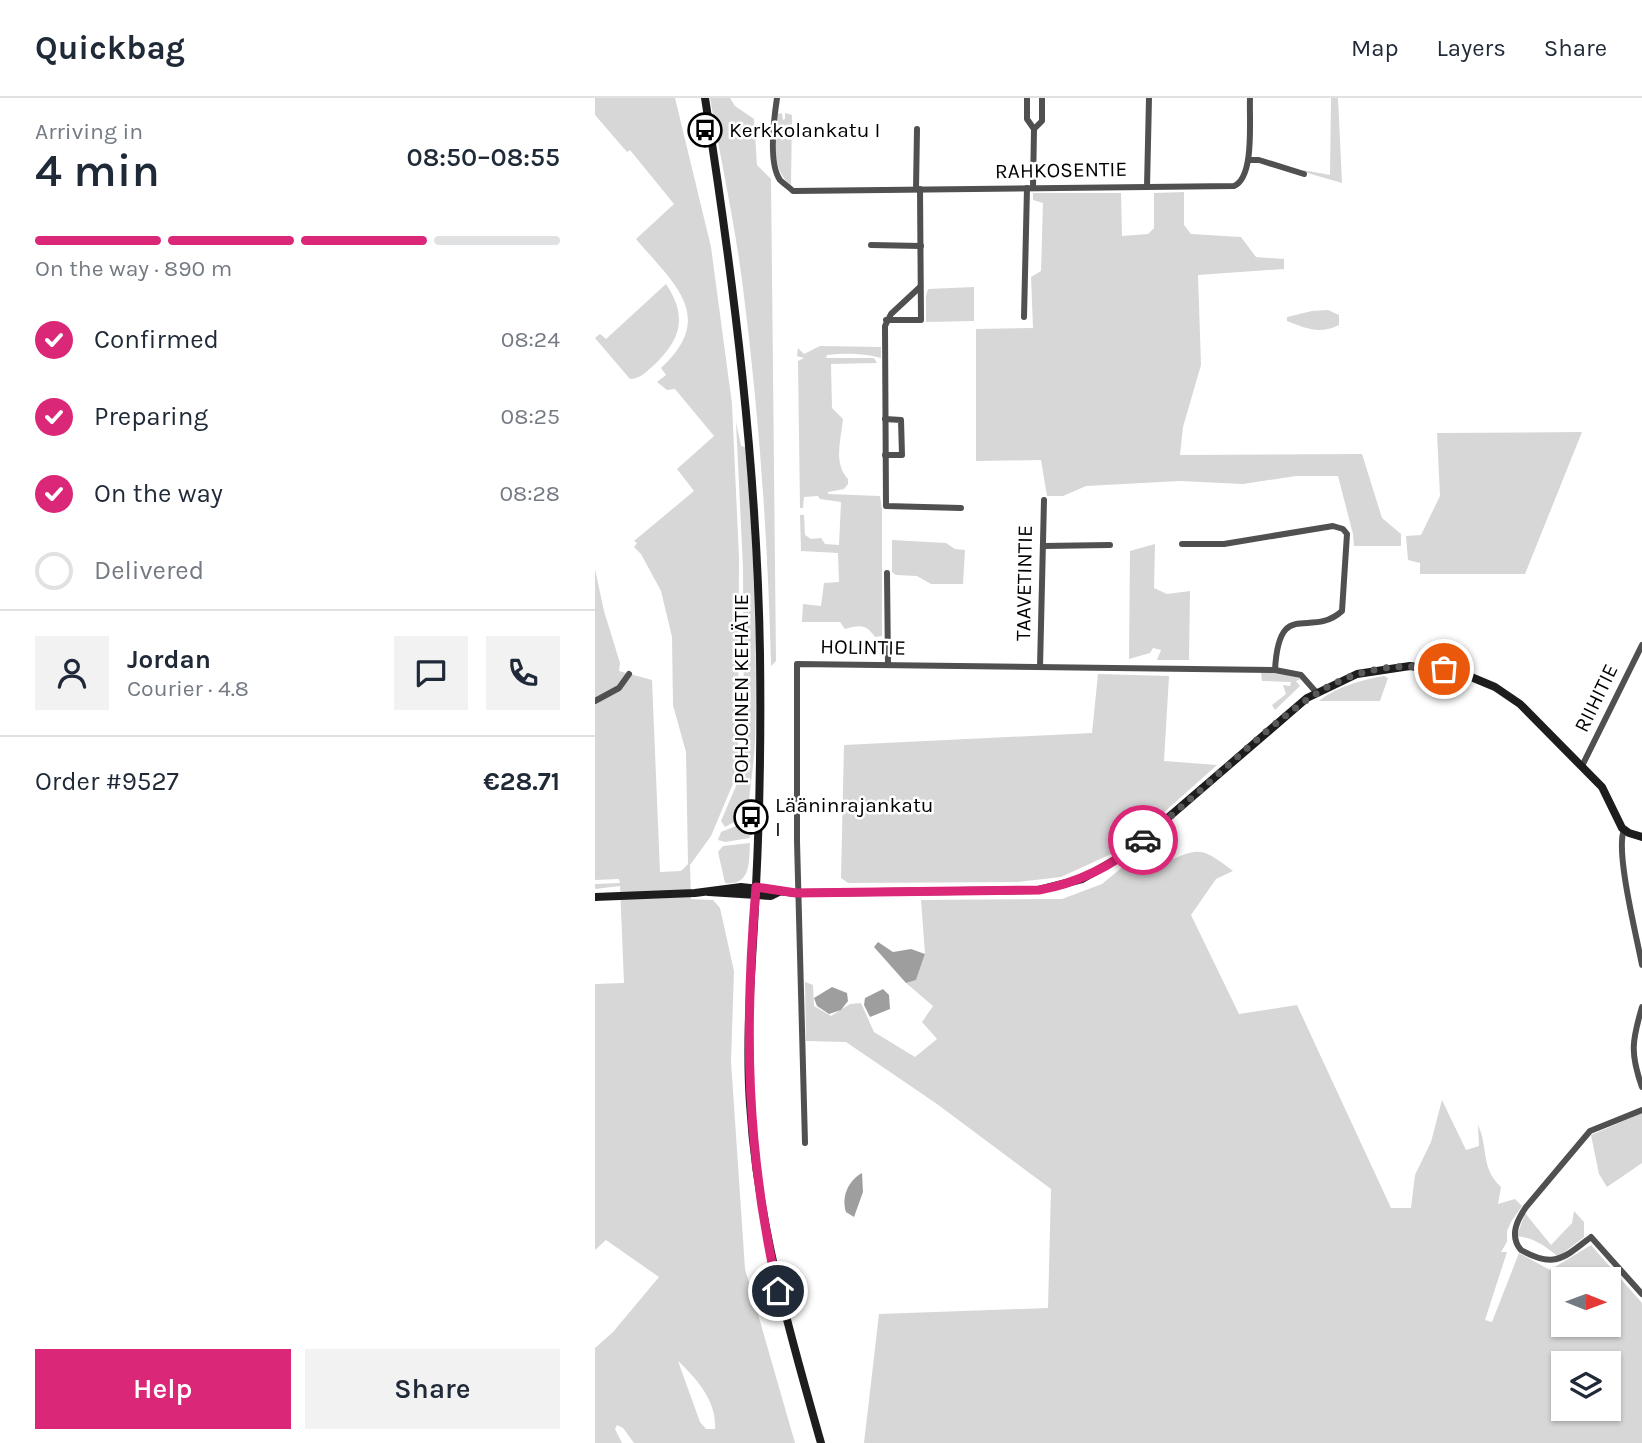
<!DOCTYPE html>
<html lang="en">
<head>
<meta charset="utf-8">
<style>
  :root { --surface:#fff; --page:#f2f2f3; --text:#1f2937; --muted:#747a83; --line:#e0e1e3; --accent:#db2777 }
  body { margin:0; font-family:Karla,sans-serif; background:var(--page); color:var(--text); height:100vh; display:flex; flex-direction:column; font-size:26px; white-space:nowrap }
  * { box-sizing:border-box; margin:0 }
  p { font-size:23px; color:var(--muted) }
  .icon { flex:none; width:38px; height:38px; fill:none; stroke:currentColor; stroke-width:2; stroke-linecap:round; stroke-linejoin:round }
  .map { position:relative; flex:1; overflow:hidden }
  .sheet { display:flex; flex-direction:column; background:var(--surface); width:595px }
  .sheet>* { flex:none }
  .needle { width:46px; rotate:91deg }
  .fabs { position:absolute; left:956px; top:1169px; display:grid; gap:14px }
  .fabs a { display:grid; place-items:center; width:70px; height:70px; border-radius:0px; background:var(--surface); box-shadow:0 2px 5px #0004; font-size:35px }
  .pin { position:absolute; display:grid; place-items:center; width:60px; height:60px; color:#fff; margin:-30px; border:4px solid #fff; border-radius:50%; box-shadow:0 2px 7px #0007 }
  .courier { position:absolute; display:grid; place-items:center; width:70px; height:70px; margin:-35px; border:5px solid #db2777; border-radius:50%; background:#fff; color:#222; box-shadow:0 2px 9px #0007 }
  .headline em { font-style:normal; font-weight:600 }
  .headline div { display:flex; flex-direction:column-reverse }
  .headline { display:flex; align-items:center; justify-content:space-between; height:119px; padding:0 35px }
  h1 { font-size:46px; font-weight:600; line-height:52px }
  .bar { display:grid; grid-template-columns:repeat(4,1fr); gap:10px 7px; align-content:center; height:84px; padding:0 35px }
  .bar i { height:9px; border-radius:5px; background:var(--line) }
  .bar .selected { background:var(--accent) }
  .bar p { grid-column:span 4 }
  .line { display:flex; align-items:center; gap:18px; padding:0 35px; border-top:2px solid var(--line) }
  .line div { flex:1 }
  .round { display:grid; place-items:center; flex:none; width:74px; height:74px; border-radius:0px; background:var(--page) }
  ol { padding:0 35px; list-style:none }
  li { display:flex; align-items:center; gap:21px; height:77px }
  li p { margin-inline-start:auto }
  li .icon { padding:7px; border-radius:50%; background:var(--accent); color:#fff; stroke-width:4 }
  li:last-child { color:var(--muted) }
  li i { width:38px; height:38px; border:4px solid var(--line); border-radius:50% }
  .action { display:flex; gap:14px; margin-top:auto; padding:14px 35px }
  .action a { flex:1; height:80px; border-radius:0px; background:var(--accent); color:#fff; font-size:28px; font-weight:600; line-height:80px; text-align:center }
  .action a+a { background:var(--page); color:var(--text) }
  header { display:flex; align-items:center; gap:42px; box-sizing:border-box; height:98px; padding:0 35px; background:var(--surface); border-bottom:2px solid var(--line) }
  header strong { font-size:33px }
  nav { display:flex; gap:38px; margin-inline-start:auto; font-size:24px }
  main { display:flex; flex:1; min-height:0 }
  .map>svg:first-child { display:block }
  .green { fill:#d7d7d7; fill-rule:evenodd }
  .water { fill:#9e9e9e }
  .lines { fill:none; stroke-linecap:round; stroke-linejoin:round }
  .street { stroke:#505050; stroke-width:6 }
  .secondary { stroke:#1d1d1d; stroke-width:8 }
  .done { stroke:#595959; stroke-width:7; stroke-dasharray:0 12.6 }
  .route { stroke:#db2777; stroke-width:9 }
  .labels { text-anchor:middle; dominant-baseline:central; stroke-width:5; stroke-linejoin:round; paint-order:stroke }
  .poi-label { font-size:21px; fill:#000; stroke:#fff; text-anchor:start }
  .street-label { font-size:21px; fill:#000; stroke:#fff }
</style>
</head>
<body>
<header>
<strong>Quickbag</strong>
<nav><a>Map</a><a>Layers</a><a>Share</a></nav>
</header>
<main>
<section class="sheet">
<div class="headline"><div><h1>4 min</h1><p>Arriving in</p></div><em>08:50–08:55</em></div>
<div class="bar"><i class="selected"></i><i class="selected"></i><i class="selected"></i><i></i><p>On the way · 890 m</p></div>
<ol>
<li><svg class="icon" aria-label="check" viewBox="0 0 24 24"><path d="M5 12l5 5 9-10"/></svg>Confirmed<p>08:24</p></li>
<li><svg class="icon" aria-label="check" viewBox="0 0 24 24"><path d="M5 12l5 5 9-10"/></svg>Preparing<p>08:25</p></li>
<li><svg class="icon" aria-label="check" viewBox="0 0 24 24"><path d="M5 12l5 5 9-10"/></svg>On the way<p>08:28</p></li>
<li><i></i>Delivered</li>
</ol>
<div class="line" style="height:126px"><a class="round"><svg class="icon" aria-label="person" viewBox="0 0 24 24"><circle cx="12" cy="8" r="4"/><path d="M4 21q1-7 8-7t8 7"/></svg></a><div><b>Jordan</b><p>Courier · 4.8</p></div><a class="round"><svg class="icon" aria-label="chat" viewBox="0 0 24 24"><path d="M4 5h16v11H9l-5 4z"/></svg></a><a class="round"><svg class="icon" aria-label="phone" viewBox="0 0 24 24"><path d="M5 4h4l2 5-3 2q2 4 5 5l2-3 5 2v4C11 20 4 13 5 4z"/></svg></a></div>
<div class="line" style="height:91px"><div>Order #9527</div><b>€28.71</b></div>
<div class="action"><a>Help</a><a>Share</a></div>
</section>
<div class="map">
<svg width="1047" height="1345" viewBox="0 0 1047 1345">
  <rect width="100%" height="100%" fill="#fff"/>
  <g class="green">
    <path d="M0,0H80L116,149L137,306L144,460L143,661L140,681L116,738L95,767L96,801L118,802L125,810L139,873L136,963L150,1171L200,1345H39L28,1330L22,1327L20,1331L27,1345H0V1250L18,1234L64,1179L11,1142L0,1152V886L29,885L25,788L0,791V786L25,785L24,781L0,782V471L9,513L25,565L24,573L57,582L65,774L86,773L93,766L91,654L78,607L77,539L66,493L46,456L39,449L42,445L39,443L99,393L82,371L119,338L80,291L72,292L62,284L71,277L66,270C122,218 79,186 41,141L79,106L35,52L32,54L0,17ZM83,1263C101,1280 122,1303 120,1331H111L105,1324Z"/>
    <path d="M115,0H135L140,8L159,21L162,67L176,81L181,563L176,568C173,442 164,315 148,190C140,126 126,63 115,0Z"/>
    <path d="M736,0H743L747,85L709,74L708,72L735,77Z"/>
    <path d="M187,15L188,22L190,21V15L197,17L196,87C175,72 181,38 183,16Z"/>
    <path d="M589,94V127L596,136L646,139L661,159L689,161V171L603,177L606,267L588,329L585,357L767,356L787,420L806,436V448H759L758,436L743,378H701L648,386L585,383L491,388L468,398H452L446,362L381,363V231L438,230L436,179L446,173L448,105L438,102V95H526L527,138L553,136L559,130V95Z"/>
    <path d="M71,186C93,219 86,242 58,268C51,274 45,281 35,281L0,240L5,236L11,241Z"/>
    <path d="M379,189V223L331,224V198L333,191Z"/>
    <path d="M733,212L744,217V227C725,237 710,230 692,223V219L717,213Z"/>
    <path d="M225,248L286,249V260C268,255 250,255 232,257L231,260H279L282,265L236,266L237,310L248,321C246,342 238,365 253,381V386L249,391L233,394V396L285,398L287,412V538L280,539C271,526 265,527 250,531L245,524H207L208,506L226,508L229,485L244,484L243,455L206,453L205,417H209L210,437L216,441L226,440L230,446L244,447L246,404L225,401L223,398L209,399L208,410H205L203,263L209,260L202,258L203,250L209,256Z"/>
    <path d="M141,324L146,348L151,349C158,447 163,545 160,643C159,668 154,692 153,717L130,729L126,723L147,674L149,647L148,469Z"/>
    <path d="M987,334L930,476H825V465L813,462L811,438L826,437L845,398L842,335Z"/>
    <path d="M297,442L351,445L360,451L370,452L368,486H336L322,478L301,477L297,474Z"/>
    <path d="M560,446L559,490L572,496L595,493L594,562H562L566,552L558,550L555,555L534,561L535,453Z"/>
    <path d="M666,574H682L707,581L701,583L705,588L680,612L677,607L691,596L688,587L695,588L696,584L667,583Z"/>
    <path d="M503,576L574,578L569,663L622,667L567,716L514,757L466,779L423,784L253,785L246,780L249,647L497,635Z"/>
    <path d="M789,578L793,580L785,603H724C743,588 766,582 789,578Z"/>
    <path d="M153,723L155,740L130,744L123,742L126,734Z"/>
    <path d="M564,739L565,767C603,750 604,747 638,773L621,781L596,817L644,916L702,907L796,1110H816L820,1077L836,1044L847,1002L871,1052L884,1048L883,1027C894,1051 885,1069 906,1089L903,1106L920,1101L927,1108L916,1124L912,1133V1144L906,1154H912L890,1222L897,1224L924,1155L955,1172L996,1147L1047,1205V1345H269L284,1216L453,1210L456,1091L342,1006L251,944L211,943L210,884L218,887L219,908L236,918L255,906L266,905L279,934L320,959L342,941L327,924L338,908L311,885L321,882L330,856L326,802L467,801L507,786ZM968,1181H1013V1227H968ZM968,1265H1013V1311H968Z"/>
    <path d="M155,745C154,764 156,788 130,785L123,754L128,748Z"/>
    <path d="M1047,1015V1065L1012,1089L1004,1076L996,1037Z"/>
    <path d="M979,1113L989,1124V1139L963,1159C951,1148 939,1140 922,1138L930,1115L956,1147L977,1125Z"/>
  </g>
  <g class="water">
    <path d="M283,844L298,854L316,851L330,856L321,882L311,885L279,849Z"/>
    <path d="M237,889L252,895L253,903L246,912L234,916L222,908L219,900Z"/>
    <path d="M288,891L294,897L295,911L275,919L269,907L270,900Z"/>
    <path d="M267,1075L268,1094L259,1119L251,1114C246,1099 253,1083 267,1075Z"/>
  </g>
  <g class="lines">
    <g class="street">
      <path d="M182,0C179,20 173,65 185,82C189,86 194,89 198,93L639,88C660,79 654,21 655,0"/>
      <path d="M432,0V21L439,31L438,90"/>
      <path d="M439,31L447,23V0"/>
      <path d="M653,62H664L709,76"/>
      <path d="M552,89L554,0"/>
      <path d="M321,91L322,31"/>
      <path d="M276,147L326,148"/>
      <path d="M325,189L296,216L290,228L291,408L366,410"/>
      <path d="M429,219L432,90"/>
      <path d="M291,222H326L325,91"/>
      <path d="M290,321L306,322L307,357H290"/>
      <path d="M587,446H629L738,428L748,431L752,436L747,513C715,542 684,498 680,572"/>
      <path d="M448,448L515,447"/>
      <path d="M292,475L293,567"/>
      <path d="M445,569L449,402"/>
      <path d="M0,603L24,590L34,576"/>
      <path d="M987,668L1047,547"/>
      <path d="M1029,732C1020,753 1042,840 1047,867"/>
      <path d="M1047,909C1037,943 1035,955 1047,989"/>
      <path d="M1047,1012L995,1033L931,1109C922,1122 914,1138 926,1152C959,1171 969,1160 996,1139L1047,1196"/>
      <path d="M210,1045L202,743V566L680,572L706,577L721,594"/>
    </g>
    <g class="secondary">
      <path d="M110,0C139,185 162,369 165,556C166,633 165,710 161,788C158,860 150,933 155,1006C162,1123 194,1233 226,1345"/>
      <path d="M114,794L176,798L184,794"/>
      <path d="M0,799L100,795L146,789L200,795L444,792L487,781L532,755L712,600L762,576L815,568L869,576L900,589L925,606L1007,689L1027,730L1034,735L1047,739"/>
    </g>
  </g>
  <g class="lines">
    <path class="done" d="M548,742C582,713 616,683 649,653C714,596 757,558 849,571"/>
    <path class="route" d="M183,1193C151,1052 149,932 161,789L201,795L444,792C484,785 517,768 548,742"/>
  </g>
  <defs>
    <symbol id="bus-ring" viewBox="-11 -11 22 22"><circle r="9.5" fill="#fff" stroke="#000" stroke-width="1.5"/><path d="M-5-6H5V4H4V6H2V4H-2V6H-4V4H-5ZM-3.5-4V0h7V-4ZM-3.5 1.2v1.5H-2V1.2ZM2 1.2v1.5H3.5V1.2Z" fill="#000"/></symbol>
  </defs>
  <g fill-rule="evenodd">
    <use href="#bus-ring" x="91" y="13" width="38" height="38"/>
    <use href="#bus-ring" x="137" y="700" width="38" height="38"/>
  </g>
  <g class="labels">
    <g class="poi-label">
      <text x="134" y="32">Kerkkolankatu I</text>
      <text x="180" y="707">Lääninrajankatu<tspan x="180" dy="24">I</tspan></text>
    </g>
    <g class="street-label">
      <text transform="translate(466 72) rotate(-1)">RAHKOSENTIE</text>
      <text transform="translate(429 485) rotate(-89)">TAAVETINTIE</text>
      <text transform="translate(268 549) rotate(1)">HOLINTIE</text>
      <text transform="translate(146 591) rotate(-90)">POHJOINEN KEHÄTIE</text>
      <text transform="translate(1001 600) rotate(-64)">RIIHITIE</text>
    </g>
  </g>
</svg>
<div class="fabs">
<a><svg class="needle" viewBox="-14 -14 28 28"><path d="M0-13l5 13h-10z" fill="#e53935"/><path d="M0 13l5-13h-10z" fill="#747a83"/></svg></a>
<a><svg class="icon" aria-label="layers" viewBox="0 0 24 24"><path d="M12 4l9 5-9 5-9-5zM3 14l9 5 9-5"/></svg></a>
</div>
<div class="pin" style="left:849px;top:571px;background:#ea580c"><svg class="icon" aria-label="bag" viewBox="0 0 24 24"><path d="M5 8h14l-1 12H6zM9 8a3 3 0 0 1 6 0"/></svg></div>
<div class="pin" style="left:183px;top:1193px;background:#1f2937"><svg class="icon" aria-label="home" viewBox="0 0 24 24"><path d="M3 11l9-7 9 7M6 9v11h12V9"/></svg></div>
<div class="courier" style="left:548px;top:742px"><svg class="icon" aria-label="car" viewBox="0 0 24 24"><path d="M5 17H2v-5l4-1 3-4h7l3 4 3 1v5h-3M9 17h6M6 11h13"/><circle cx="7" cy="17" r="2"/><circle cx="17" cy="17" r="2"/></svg></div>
</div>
</main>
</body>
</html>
